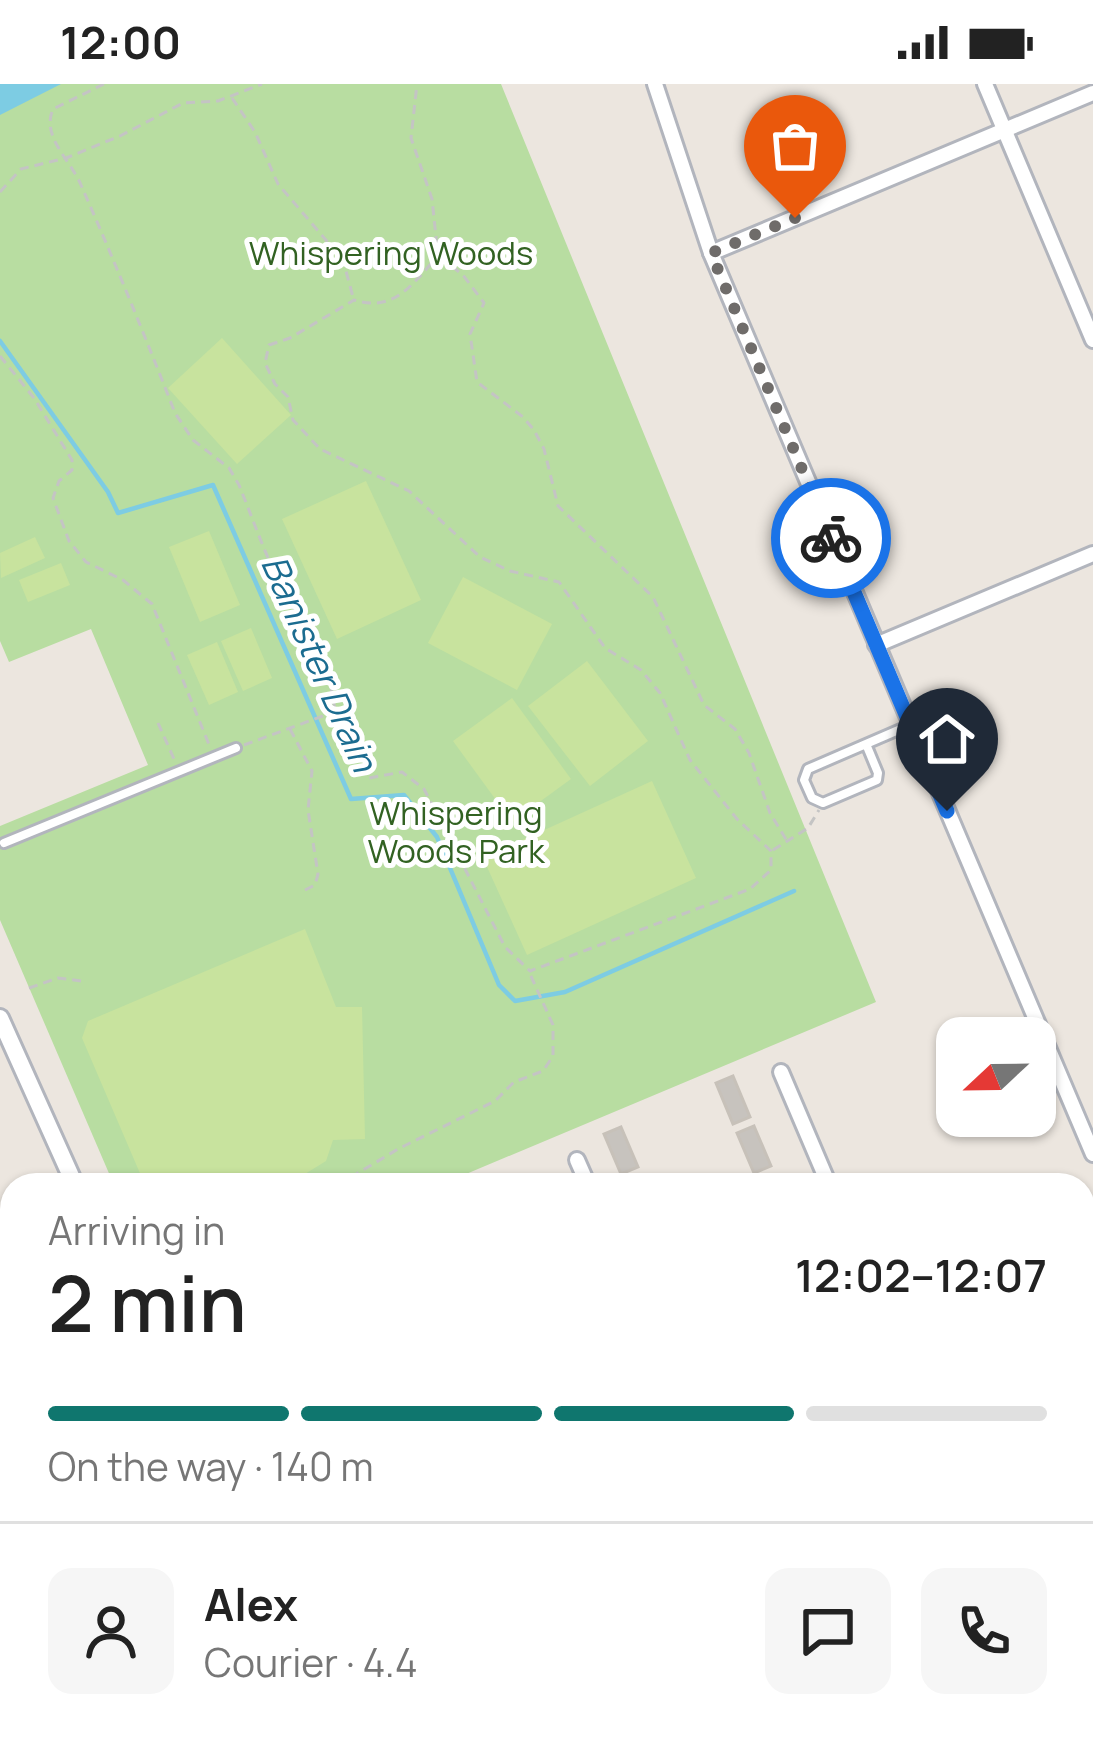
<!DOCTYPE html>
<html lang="en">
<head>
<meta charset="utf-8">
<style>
  :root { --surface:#fff; --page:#f6f6f6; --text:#222; --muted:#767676; --line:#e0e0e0; --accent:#0f766e }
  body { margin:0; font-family:Manrope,sans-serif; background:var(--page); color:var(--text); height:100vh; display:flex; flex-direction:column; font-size:45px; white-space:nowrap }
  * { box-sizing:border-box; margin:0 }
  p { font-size:39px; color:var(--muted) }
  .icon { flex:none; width:66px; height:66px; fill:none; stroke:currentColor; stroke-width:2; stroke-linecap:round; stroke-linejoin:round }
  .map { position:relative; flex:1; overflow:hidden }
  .details { position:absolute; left:0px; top:1089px; width:1095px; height:588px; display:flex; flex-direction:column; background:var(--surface); border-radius:36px 36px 0 0; box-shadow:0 3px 9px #0004 }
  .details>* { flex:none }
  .needle { width:78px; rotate:248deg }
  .buttons { position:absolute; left:936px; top:933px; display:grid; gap:24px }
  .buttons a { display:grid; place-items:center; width:120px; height:120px; border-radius:24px; background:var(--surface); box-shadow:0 3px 9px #0004; font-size:60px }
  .pin { position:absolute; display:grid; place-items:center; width:102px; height:102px; color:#fff; margin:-123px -51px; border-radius:50% 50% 50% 0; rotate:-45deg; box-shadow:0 0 12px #0007 }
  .pin .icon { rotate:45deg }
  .courier { position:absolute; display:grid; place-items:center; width:120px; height:120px; margin:-60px; border:9px solid #1a73e8; border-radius:50%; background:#fff; color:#222; box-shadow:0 3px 15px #0007 }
  .overview em { font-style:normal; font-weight:600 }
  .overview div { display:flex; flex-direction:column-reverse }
  .overview { display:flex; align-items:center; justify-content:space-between; height:204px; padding:0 48px }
  h1 { font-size:78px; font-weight:600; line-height:90px }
  .bar { display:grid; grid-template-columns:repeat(4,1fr); gap:18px 12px; align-content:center; height:144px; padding:0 48px }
  .bar i { height:15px; border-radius:9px; background:var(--line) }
  .bar .current { background:var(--accent) }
  .bar p { grid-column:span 4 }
  .line { display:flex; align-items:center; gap:30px; padding:0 48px; border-top:3px solid var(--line) }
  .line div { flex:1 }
  .round { display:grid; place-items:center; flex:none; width:126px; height:126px; border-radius:24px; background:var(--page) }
  .status { display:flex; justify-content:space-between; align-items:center; height:84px; padding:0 60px; background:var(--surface); direction:ltr }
  .status svg { height:33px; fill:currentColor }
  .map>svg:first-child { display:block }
  .green { fill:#b8dda1 }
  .pitch { fill:#c8e39e }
  .water { fill:#7dcce3 }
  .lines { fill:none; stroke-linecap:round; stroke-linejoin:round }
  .stream { stroke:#7dcce3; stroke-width:4.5 }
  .building { fill:#c7c3be; stroke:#c7c1b9; stroke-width:3 }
  .service-casing { stroke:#b2b5bd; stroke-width:14 }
  .minor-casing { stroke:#b2b5bd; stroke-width:20 }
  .tertiary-casing { stroke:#b2b5bd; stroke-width:22 }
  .path { stroke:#c4c4c4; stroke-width:3; stroke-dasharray:9 6; stroke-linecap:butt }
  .service { stroke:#fff; stroke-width:8 }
  .minor { stroke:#fff; stroke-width:14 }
  .tertiary { stroke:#fff; stroke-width:16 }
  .done { stroke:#6f6c6a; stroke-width:12; stroke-dasharray:0 21.6 }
  .route { stroke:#1a73e8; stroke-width:15 }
  .labels { text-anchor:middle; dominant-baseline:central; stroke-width:10; stroke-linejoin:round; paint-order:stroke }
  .park-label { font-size:33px; fill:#326222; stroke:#fff }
  .water-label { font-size:36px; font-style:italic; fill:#1b6c90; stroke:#fff }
</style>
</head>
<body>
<div class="status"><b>12:00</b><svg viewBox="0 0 49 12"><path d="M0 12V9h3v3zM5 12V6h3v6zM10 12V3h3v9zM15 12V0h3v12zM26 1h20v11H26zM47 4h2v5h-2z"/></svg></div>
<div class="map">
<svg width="1093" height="1677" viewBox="0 0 1093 1677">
  <rect width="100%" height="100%" fill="#ece6df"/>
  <path class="green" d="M34,0H501L876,918L440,1101H114L0,836V742L148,681L91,545L9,578L0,557V16Z"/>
  <g class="pitch">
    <path d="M222,254L291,331L237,380L168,304Z"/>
    <path d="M366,397L421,516L337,555L282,435Z"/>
    <path d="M209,447L240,521L200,538L169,463Z"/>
    <path d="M35,453L45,474L1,494L0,469Z"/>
    <path d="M61,479L70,501L28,518L19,496Z"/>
    <path d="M463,493L552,540L517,606L428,559Z"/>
    <path d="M251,544L272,594L243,607L221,557Z"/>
    <path d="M217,558L238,608L209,621L187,571Z"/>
    <path d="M587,577L648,657L590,702L528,622Z"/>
    <path d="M512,614L571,695L512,738L453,657Z"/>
    <path d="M652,697L696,794L527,871L483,774Z"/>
    <path d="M305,845L336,923H362L365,1055L333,1056L326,1077L287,1101H145L82,954L88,937Z"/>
  </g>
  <path class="water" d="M0,0H61L0,31Z"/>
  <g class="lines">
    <path class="stream" d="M0,257L108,408L118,429L213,401L351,715L404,711L437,753L499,901L515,917L565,908L794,807"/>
  </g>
  <g class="building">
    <path d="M733,992L750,1033L733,1040L716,999Z"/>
    <path d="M754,1042L771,1082L754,1089L737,1049Z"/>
    <path d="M621,1043L638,1083L621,1090L604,1050Z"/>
    <path d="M12,1438V1461L0,1466V1443Z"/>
    <path d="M1087,1543L1093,1575L1083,1579V1545Z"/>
    <path d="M1093,1582V1614L1085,1617L1083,1586Z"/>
    <path d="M205,1665H240L243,1672L232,1677H210Z"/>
    <path d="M520,1665H532L539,1677H515L511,1669Z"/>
  </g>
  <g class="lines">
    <defs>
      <g id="service">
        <path d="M866,660L878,689L877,696L823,719L812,714L804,696L808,685L910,641"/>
        <path d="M4,759L236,664"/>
      </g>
      <g id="minor">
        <path d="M655,0L711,169L1093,1070"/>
        <path d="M985,0L1093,256"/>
        <path d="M711,169L1093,9"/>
        <path d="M876,561L1093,470"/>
        <path d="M781,988L829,1101"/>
        <path d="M577,1076L588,1101"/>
        <path d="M1083,1350L1093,1348"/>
        <path d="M0,1380L12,1375"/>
        <path d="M577,1665L582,1677"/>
        <path d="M824,1665L829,1677"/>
        <path d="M1069,1665L1074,1677"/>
        <path d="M316,1677L344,1665"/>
      </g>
      <g id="tertiary">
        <path d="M0,934L75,1101"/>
        <path d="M315,1665L320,1677"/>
      </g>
    </defs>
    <use href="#service" class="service-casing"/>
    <use href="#minor" class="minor-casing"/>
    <use href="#tertiary" class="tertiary-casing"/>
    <g class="path">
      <path d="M104,0L53,25C41,53 70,75 81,101C114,176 145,252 175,329L193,356L229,384L239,401C255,440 269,483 291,520C306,545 323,563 329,593C336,628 339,671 369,694L402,688L424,705L505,863L530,887L750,805L771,786V767L737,735L690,676L660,609L641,586L605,564L559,498L510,487L480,473L409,407L320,365L293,336L288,313L275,300L265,279L269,261L290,254L354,216C395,229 413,199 438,172L432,115L411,54L417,0"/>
      <path d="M232,14L255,48L278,100L343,176L353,213"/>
      <path d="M0,108L21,85L66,74L120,52L183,19L218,17L262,0"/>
      <path d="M440,173L463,191L484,219L470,250L477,298L523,333L534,346L544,365L558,422L653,513L704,621L735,645L749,669L770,729L787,757"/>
      <path d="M0,272L34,314L72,376V386L59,397L53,414L69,457L86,478L123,496L152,520L210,663"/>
      <path d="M158,639L174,675"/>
      <path d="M290,645L312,687L308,726L318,790L315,801L303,807"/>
      <path d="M244,661L331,629"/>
      <path d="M773,766L808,744L819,726"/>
      <path d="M29,904L58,894L81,897"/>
      <path d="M338,1101L398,1065L495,1017L514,998L543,987L553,972V941L530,890"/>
    </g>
    <use href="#service" class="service"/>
    <use href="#minor" class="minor"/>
    <use href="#tertiary" class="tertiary"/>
  </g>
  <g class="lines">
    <path class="done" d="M795,134L711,169L831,454"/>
    <path class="route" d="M831,454L947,727"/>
  </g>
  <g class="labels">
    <g class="park-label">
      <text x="391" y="168">Whispering Woods</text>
      <text x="456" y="728">Whispering<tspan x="456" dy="38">Woods Park</tspan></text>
    </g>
    <g class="water-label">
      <text transform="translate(320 579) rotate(66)">Banister Drain</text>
    </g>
  </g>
</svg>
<div class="buttons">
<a><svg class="needle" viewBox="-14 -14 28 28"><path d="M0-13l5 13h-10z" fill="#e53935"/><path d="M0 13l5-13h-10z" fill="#767676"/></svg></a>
</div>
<div class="pin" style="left:795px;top:134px;background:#ea580c"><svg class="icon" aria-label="bag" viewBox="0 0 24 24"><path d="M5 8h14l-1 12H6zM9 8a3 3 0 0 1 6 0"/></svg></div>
<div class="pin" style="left:947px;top:727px;background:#1f2937"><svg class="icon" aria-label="home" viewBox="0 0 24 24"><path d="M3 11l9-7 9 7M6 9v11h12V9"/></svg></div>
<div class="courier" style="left:831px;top:454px"><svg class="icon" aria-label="bike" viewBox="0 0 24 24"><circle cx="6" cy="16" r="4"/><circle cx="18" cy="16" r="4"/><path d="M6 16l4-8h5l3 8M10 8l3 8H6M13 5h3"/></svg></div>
<section class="details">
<div class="overview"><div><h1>2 min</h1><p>Arriving in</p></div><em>12:02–12:07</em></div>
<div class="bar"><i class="current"></i><i class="current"></i><i class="current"></i><i></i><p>On the way · 140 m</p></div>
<div class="line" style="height:216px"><a class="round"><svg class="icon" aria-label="person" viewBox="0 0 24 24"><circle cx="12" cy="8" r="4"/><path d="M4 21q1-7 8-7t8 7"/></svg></a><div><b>Alex</b><p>Courier · 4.4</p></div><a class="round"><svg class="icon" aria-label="chat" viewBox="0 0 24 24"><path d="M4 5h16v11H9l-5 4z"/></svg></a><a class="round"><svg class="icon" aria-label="phone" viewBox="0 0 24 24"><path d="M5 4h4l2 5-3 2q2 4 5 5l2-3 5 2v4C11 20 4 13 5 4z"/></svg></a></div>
</section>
</div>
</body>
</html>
